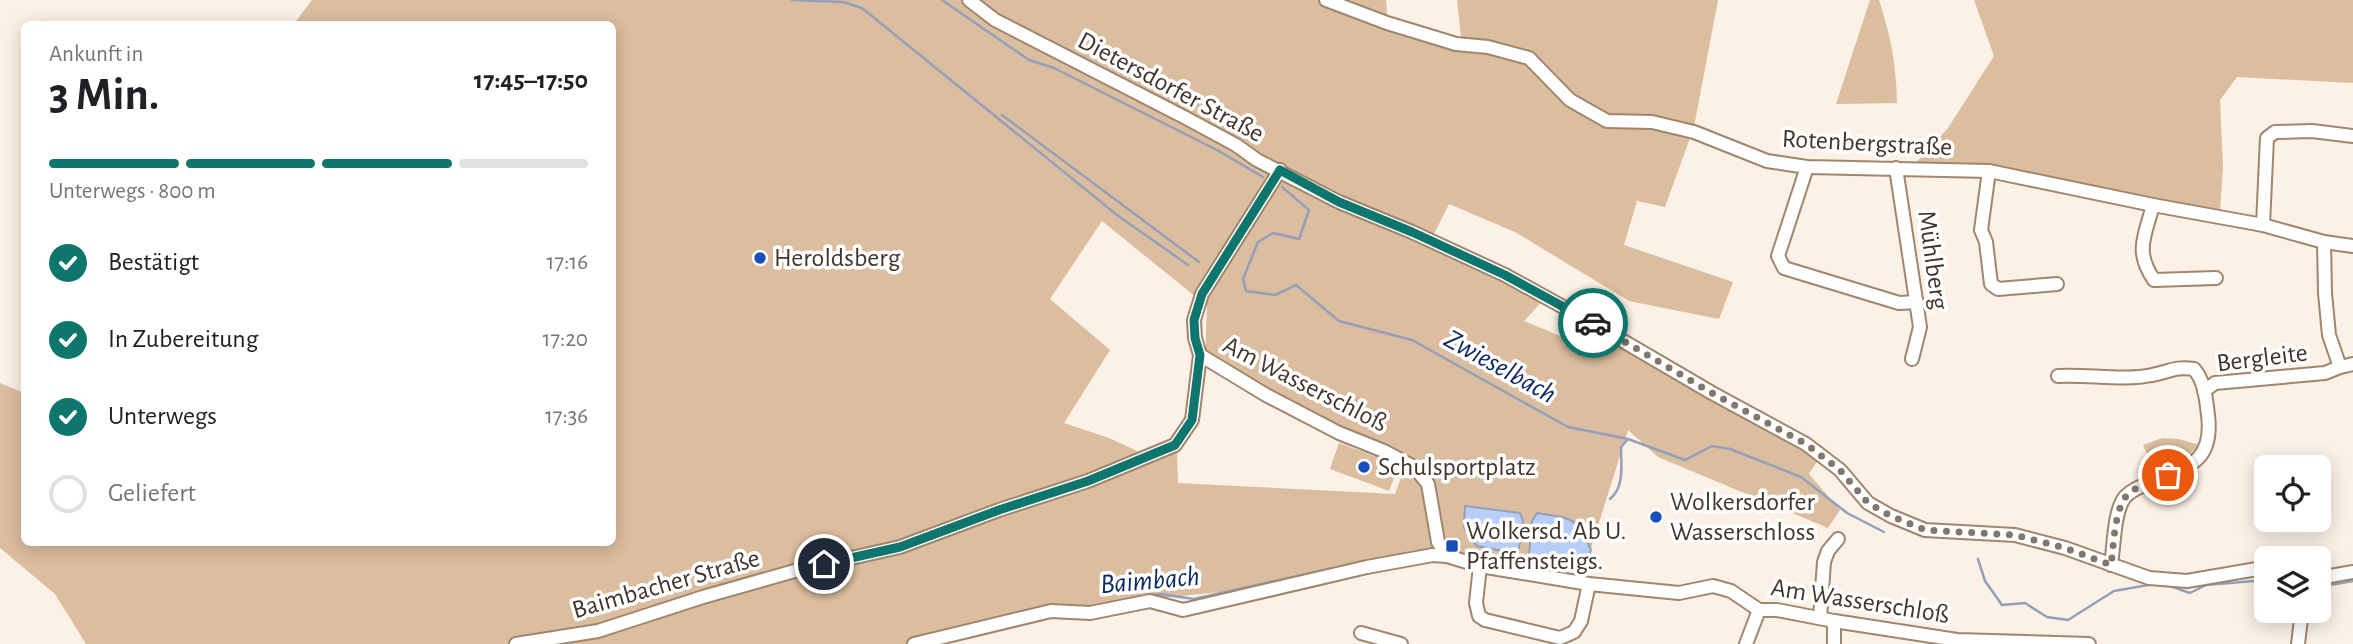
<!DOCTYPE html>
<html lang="de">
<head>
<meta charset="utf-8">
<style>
  :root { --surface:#fff; --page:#f2f2f2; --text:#202124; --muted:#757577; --line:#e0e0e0; --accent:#0f766e }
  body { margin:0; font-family:"Alegreya Sans",sans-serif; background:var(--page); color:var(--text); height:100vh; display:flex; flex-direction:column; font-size:26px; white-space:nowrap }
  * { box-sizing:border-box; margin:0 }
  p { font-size:23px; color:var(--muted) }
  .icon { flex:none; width:38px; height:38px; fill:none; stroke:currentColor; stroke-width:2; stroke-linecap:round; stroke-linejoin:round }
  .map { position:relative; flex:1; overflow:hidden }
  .drawer { position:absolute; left:21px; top:21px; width:595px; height:525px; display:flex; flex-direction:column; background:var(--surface); border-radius:10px; box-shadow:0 4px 18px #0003 }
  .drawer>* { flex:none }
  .controls { position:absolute; left:2254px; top:455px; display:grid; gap:14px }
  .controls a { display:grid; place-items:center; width:77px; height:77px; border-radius:10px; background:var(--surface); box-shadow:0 4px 18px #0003; font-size:35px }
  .pin { position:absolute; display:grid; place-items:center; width:60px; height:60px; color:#fff; margin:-30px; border:4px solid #fff; border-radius:50%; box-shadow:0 2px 7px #0007 }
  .courier { position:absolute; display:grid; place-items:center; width:70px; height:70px; margin:-35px; border:5px solid #0f766e; border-radius:50%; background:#fff; color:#222; box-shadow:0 2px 9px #0007 }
  .summary em { font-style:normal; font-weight:600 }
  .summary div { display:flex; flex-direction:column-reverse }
  .summary { display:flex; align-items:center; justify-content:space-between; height:119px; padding:0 28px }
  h1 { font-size:46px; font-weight:600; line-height:52px }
  .bar { display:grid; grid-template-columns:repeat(4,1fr); gap:10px 7px; align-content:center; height:84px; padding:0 28px }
  .bar i { height:9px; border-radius:5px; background:var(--line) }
  .bar .on { background:var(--accent) }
  .bar p { grid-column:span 4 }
  ol { padding:0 28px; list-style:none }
  li { display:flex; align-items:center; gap:21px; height:77px }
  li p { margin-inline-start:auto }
  li .icon { padding:7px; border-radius:50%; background:var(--accent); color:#fff; stroke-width:4 }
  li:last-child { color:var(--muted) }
  li i { width:38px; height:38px; border:4px solid var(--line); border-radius:50% }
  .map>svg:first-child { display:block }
  .green { fill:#dbbd9f; fill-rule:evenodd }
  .water { fill:#b8cef8; stroke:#94a0ba; stroke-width:2 }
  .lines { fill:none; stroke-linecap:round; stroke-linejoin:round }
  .stream { stroke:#94a0ba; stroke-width:2.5 }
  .minor-casing { stroke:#a0866c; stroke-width:16 }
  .minor { stroke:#fff; stroke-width:12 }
  .done { stroke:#82776c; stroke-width:7; stroke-dasharray:0 12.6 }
  .route { stroke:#0f766e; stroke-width:9 }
  .poi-dot { fill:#1a4eba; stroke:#fff; stroke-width:2.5 }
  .labels { text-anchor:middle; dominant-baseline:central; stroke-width:7; stroke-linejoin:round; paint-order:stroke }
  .street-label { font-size:26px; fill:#41362b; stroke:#fff }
  .poi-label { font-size:26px; fill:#41362b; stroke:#fff; text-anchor:start }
  .water-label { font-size:28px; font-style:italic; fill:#0c2863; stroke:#fff }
</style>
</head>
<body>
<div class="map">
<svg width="2353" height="644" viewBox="0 0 2353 644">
  <rect width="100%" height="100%" fill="#fcf1e6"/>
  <g class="green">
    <path d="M312,0H1386L1388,26L1462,46L1457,0H1718L1694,127L1665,207L1637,201L1624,245L1733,282L1719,319L1629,301L1515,232L1449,204L1432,238L1547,296L1524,321L1570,340L1579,325L1818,460L1809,474L1840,510L1828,528L1658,457L1628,430L1582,577L1445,550L1366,561L1261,588L1130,601L1010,618L916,644H86L55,594L0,548V383L24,393V542H612V24H294ZM1102,221L1207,306L1205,362L1406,464L1395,494L1178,483L1177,451L1157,460L1109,438L1064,423L1110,350L1050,299Z"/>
    <path d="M1870,0H1879C1891,38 1896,63 1897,103L1836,104Z"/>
    <path d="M1974,0H2353V83L2237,77L2220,100L2223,167L2220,213L1914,165L1948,128L1994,56Z"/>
    <path d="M2162,438L2179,439L2199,445L2184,459L2155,472L2143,445Z"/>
    <path d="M1339,443L1399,465L1389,491L1330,469Z"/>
  </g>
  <g class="water">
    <path d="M1465,506L1520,513L1523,521L1518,554L1477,546L1464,528Z"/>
    <path d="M1537,513C1573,519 1576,516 1591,550L1586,562L1577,566L1529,555L1532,521Z"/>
  </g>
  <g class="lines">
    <g class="stream">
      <path d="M792,0L843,2L862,8L1117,215L1188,265"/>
      <path d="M942,0L1029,60L1054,68L1217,150L1263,177"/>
      <path d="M1002,115L1199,262"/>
      <path d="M1282,187L1309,210L1299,239L1273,233L1258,242L1243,279L1246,291L1275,295L1296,285L1339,321L1412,340L1568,427L1628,439L1685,460L1712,446L1730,449L1801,477L1847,513L1884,532"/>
      <path d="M1610,499C1625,487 1621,464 1621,447L1628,439"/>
      <path d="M1978,559L1985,581L2002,605L2025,603L2047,617L2068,620L2114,591L2154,584"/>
      <path d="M2167,585L2190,593L2206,585L2266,580"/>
      <path d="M2319,587L2353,581"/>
      <path d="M1149,596L1160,594L1194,599L1333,568"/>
      <path d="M1080,607L1098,605"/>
    </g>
    <defs>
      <g id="minor">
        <path d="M969,0L995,20L1184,117L1236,145L1257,160L1339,202L1412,232L1505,275L1594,324L1712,393L1806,444L1840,470L1868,503L1891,516L1925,530L2015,535L2065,548L2149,578L2187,581L2257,569L2266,570"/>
        <path d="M1326,0L1387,23L1456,44L1488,47L1529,58L1570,100L1607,121L1652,122L1694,132L1767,161L1807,167L1989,171L2153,205L2263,225L2324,242L2353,246"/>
        <path d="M1807,167L1778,256L1784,268L1899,303L1917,302"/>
        <path d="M1896,168L1920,327L1912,359"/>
        <path d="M1989,171L1981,230L1986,242L1991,284L1998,289L2057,284"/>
        <path d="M2153,205C2145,236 2134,251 2154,280L2216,278"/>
        <path d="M2263,225L2267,138L2275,132L2312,131L2353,136"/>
        <path d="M2324,242L2325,293L2329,335L2340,367L2353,364"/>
        <path d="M1200,355L1266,395L1339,433L1384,451L1414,467L1428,484L1438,542L1447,556"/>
        <path d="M2058,376C2086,374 2124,381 2152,375C2169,372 2175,366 2194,369C2205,382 2206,399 2208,415C2214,464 2186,467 2148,483C2140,487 2131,490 2125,497C2114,510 2114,546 2111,565"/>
        <path d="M2204,391L2215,383L2325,373L2340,367"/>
        <path d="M1480,566L1476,603L1479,616L1485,620L1560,638L1574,632L1581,621L1589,584"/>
        <path d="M2319,578L2353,572"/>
        <path d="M1820,618L1824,562L1828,551L1838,539"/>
        <path d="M1361,633L1401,644"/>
        <path d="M516,644L598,631L703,597L798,570L900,547L999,510L1088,481L1175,445L1192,420L1200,355L1195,338L1194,320L1202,294L1280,170"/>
        <path d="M914,644L1051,611L1090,613L1150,601L1183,610L1367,567L1433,555L1447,556L1480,566L1589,584L1679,593L1713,586L1731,591L1759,610H1777L1834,621L1957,640L2089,644"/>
        <path d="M1746,644L1759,610"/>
        <path d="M1834,644V621"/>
        <path d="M2298,644L2302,611"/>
      </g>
    </defs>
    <use href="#minor" class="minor-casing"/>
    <use href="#minor" class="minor"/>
  </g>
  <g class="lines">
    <path class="done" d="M1593,323L1712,393L1806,444L1840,470L1868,503L1891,516L1925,530L2015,535L2065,548L2111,565C2114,545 2114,501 2132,491C2143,484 2156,480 2168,475"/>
    <path class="route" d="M824,564L900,547L999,510L1088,481L1175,445L1192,420L1200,355L1195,338L1194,320L1202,294L1280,170L1339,202L1412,232L1505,275L1593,323"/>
  </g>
  <g class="poi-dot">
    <circle cx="760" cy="258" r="7"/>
    <circle cx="1364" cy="467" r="7"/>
    <circle cx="1656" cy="517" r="7"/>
    <rect x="1445" y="539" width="14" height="14" rx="3.5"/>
  </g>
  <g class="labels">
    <g class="street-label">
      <text transform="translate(1171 87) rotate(28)">Dietersdorfer Straße</text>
      <text transform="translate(1867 143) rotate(3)">Rotenbergstraße</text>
      <text transform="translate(1933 260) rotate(82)">Mühlberg</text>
      <text transform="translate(2262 358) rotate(-7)">Bergleite</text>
      <text transform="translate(1305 384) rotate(27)">Am Wasserschloß</text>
      <text transform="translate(666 584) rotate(-16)">Baimbacher Straße</text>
      <text transform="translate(1860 601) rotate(9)">Am Wasserschloß</text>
    </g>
    <g class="poi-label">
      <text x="774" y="258">Heroldsberg</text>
      <text x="1378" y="467">Schulsportplatz</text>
      <text x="1670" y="502">Wolkersdorfer<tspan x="1670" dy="30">Wasserschloss</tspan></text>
      <text x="1466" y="531">Wolkersd. Ab U.<tspan x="1466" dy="30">Pfaffensteigs.</tspan></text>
    </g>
    <g class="water-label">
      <text transform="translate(1500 367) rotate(29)">Zwieselbach</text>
      <text transform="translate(1150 581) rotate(-5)">Baimbach</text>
    </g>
  </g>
</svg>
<div class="controls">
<a><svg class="icon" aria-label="locate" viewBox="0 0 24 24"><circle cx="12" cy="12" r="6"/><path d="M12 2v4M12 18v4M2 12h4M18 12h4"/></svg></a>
<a><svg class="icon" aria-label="layers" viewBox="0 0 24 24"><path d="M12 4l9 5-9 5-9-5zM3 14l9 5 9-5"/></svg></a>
</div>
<div class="pin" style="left:2168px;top:475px;background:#ea580c"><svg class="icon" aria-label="bag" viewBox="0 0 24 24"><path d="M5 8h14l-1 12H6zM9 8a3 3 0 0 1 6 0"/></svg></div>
<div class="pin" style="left:824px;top:564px;background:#1f2937"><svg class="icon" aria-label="home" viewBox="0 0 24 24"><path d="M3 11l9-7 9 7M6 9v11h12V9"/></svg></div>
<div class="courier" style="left:1593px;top:323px"><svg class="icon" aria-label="car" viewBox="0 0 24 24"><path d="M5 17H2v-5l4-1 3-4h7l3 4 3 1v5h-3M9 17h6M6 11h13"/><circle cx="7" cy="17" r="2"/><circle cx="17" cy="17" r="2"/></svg></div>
<section class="drawer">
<div class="summary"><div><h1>3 Min.</h1><p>Ankunft in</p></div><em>17:45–17:50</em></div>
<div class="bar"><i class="on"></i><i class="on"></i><i class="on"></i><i></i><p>Unterwegs · 800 m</p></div>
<ol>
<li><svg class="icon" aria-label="check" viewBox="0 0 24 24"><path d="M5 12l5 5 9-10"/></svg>Bestätigt<p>17:16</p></li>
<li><svg class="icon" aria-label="check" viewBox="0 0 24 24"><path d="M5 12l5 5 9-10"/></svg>In Zubereitung<p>17:20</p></li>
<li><svg class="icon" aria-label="check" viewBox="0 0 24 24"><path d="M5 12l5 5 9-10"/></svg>Unterwegs<p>17:36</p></li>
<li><i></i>Geliefert</li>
</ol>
</section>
</div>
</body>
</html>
